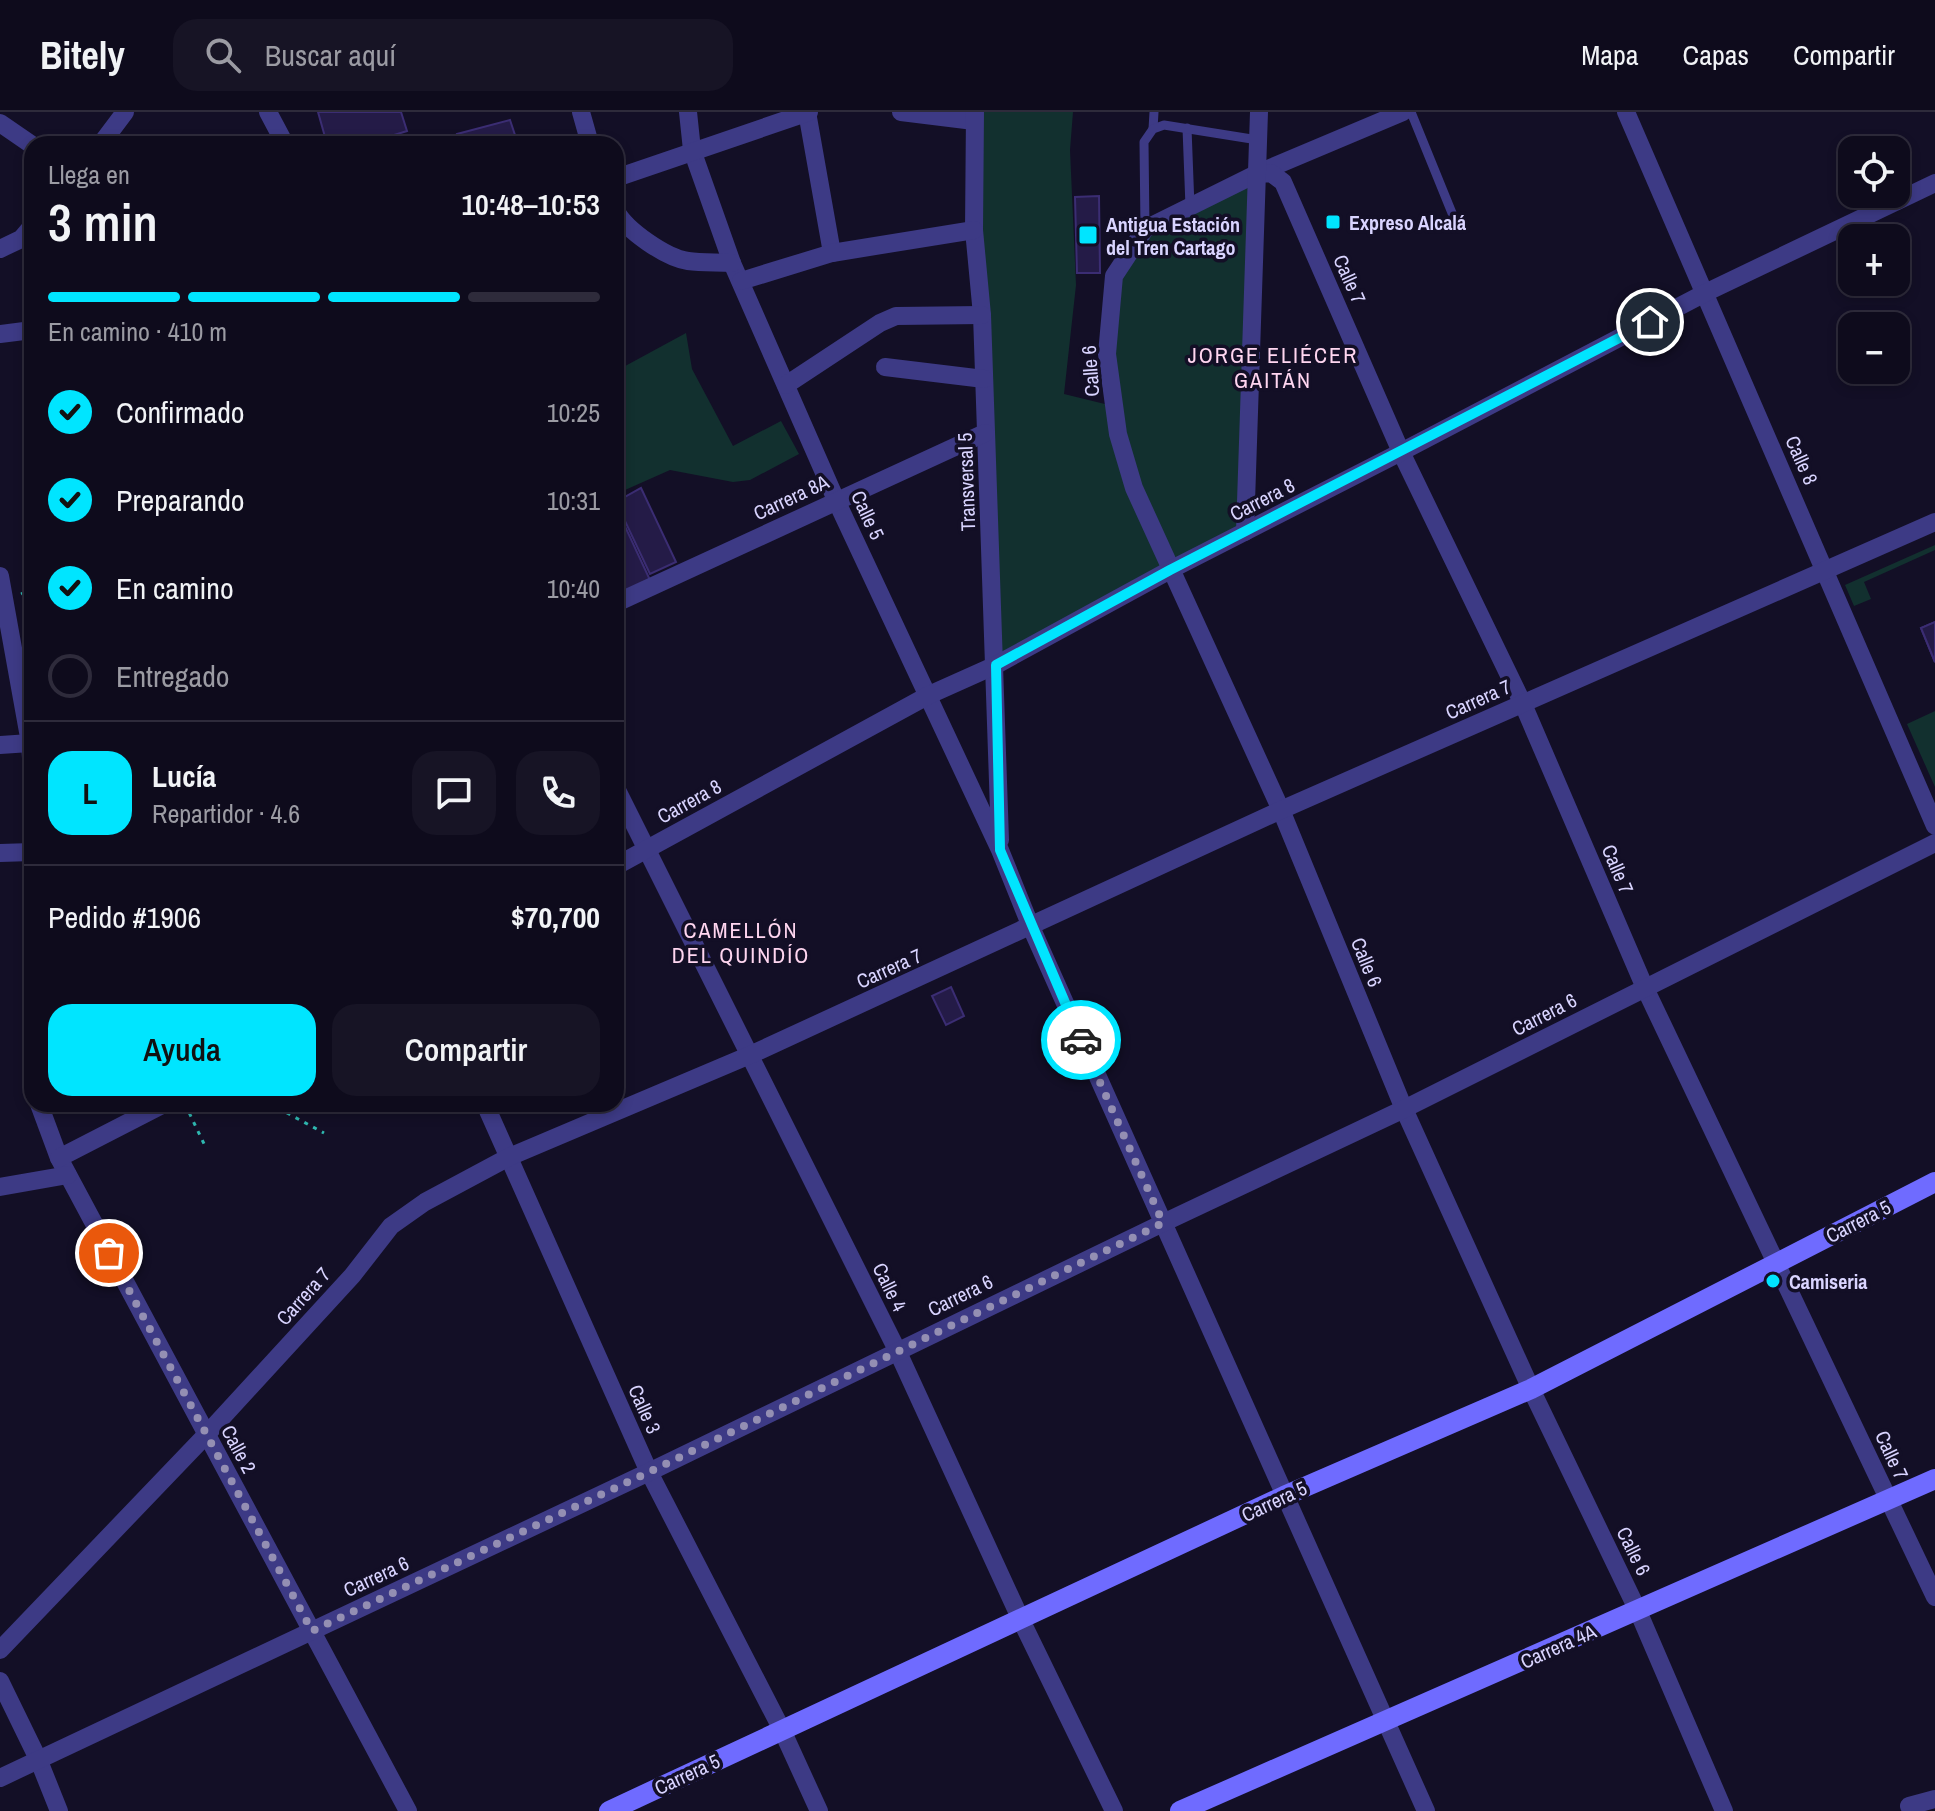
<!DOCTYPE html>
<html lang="es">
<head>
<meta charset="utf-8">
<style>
  :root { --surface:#0e0b1c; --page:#171425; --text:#f1f3f6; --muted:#9b9ba3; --line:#2e2b3b; --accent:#00e5ff }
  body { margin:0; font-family:"Archivo Narrow",sans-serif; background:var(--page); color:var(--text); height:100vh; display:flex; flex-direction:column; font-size:30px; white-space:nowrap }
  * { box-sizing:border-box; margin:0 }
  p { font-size:26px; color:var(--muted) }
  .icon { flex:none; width:44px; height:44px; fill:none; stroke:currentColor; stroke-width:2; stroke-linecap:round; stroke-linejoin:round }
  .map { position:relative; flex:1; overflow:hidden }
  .details { position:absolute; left:24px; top:24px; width:600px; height:976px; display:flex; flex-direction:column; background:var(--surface); border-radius:24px; box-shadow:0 4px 12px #0003,0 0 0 2px var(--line) }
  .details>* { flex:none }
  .fabs { position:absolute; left:1838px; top:24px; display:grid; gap:16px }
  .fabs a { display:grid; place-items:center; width:72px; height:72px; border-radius:16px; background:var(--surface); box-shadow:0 4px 12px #0003,0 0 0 2px var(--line); font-size:40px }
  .pin { position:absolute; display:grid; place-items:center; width:68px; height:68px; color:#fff; margin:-34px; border:4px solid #fff; border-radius:50%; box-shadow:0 2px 8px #0007 }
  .courier { position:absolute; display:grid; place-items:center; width:80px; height:80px; margin:-40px; border:6px solid #00e5ff; border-radius:50%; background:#fff; color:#222; box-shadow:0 2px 10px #0007 }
  .overview em { font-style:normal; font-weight:600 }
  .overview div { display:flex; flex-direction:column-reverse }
  .overview { display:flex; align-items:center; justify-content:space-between; height:136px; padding:0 24px }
  h1 { font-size:52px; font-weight:600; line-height:60px }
  .bar { display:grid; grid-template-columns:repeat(4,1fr); gap:12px 8px; align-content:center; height:96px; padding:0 24px }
  .bar i { height:10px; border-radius:6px; background:var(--line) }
  .bar .selected { background:var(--accent) }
  .bar p { grid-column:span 4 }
  .line { display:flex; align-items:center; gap:20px; padding:0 24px; border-top:2px solid var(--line) }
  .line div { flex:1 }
  .round { display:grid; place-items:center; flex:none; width:84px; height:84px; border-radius:24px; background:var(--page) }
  ol { padding:0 24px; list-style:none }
  li { display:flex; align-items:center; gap:24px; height:88px }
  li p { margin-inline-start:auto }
  li .icon { padding:8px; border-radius:50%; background:var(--accent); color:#111; stroke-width:4 }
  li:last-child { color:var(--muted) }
  li i { width:44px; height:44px; border:4px solid var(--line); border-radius:50% }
  .cta { display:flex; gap:16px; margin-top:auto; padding:16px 24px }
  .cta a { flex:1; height:92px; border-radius:24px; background:var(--accent); color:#111; font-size:32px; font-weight:600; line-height:92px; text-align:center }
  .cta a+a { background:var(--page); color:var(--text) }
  header { display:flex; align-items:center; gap:48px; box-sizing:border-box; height:112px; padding:0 40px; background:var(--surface); border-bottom:2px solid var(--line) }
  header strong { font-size:38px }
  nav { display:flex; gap:44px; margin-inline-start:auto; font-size:28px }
  .search { width:560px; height:72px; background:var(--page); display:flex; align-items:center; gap:20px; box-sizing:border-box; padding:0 28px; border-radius:24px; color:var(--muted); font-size:30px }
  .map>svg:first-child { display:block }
  .green { fill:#12302f }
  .building { fill:#241b47; stroke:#3b2d73; stroke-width:2 }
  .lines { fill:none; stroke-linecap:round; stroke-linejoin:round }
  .path { stroke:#2fb8b0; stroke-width:3; stroke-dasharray:4 6; stroke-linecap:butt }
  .service { stroke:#3d3a85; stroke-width:9 }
  .minor { stroke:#3d3a85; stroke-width:18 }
  .secondary { stroke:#6f6bff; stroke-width:20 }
  .done { stroke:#948fb3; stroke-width:8; stroke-dasharray:0 14.4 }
  .route { stroke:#00e5ff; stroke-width:10 }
  .poi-dot { fill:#00e5ff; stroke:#130f26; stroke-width:3 }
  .labels { text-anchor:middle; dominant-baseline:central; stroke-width:7; stroke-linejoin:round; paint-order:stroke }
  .poi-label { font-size:20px; font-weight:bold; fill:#d9d4ff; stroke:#130f26; text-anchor:start }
  .street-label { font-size:20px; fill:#d9d4ff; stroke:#130f26 }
  .neighbourhood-label { font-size:22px; letter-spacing:2px; fill:#ffd6f0; stroke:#130f26 }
</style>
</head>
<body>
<header>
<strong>Bitely</strong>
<div class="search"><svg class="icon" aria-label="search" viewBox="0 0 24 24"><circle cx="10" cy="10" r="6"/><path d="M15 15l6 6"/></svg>Buscar aquí</div>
<nav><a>Mapa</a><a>Capas</a><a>Compartir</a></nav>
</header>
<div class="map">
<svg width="1935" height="1699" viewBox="0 0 1935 1699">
  <rect width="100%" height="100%" fill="#130f26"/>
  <g class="green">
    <path d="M975,0H1073L1070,38L1076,173L1064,282L1113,294L1114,164L1145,117L1256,62L1245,420L996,546Z"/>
    <path d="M686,221L692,257L733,334L781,309L799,342L750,368L733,370L670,358L616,382V259Z"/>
    <path d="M1935,433V438L1864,470L1871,487L1854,494L1845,473Z"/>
    <path d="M1935,599V675L1907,612Z"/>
  </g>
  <g class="building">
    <path d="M318,0H401L407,19L365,32H327Z"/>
    <path d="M510,8L518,32H460L457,22Z"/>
    <path d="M1099,84L1100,161H1077L1075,85Z"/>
    <path d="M641,376L676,450L650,462L616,390Z"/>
    <path d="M616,395L650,468L616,484Z"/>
    <path d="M1935,510V550L1921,516Z"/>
    <path d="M1935,510V550L1921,516Z"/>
    <path d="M951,875L964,904L946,913L932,884Z"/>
  </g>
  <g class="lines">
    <g class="path">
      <path d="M21,482L32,477"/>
      <path d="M185,992L206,1036"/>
      <path d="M282,992L287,1001L324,1021"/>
    </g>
    <g class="service">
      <path d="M1411,0L1452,101"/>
      <path d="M1187,16L1190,95"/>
      <path d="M1153,17L1154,0"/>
      <path d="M1145,117L1144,30L1153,17L1164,13L1258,28"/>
    </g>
    <g class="minor">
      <path d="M268,0L285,32"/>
      <path d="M581,0L590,32"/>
      <path d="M688,0L692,38L732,151L836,388L1000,738L1031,815L1426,1699"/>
      <path d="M807,0L832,141"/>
      <path d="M901,0L974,9"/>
      <path d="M975,0L974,118L982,203L1000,728"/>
      <path d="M1403,0L1256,62L1145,117L1114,164L1107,242L1118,322L1134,376L1281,698L1404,997L1531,1277L1638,1499L1724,1699"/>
      <path d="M1626,0L1935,714"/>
      <path d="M0,11L32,33"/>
      <path d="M101,32L125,0"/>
      <path d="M1259,62L1271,61L1283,70L1401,340L1523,592L1645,876L1935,1485"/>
      <path d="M616,66L809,0"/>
      <path d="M616,99C626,118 666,146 688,149C702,151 718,150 732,151"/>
      <path d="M0,137L21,127L32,114"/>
      <path d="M741,169L832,141L974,118"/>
      <path d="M0,222L32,218"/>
      <path d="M885,255L984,267"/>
      <path d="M786,273L880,211L896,204L982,203"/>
      <path d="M1245,420L1259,0"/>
      <path d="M0,464L30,631L32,661"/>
      <path d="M616,491L985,321"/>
      <path d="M0,633L30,631"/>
      <path d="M616,676L897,1238L1021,1508L1114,1699"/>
      <path d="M0,741L32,740"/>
      <path d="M616,754L929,583L996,553L1170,458L1401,340L1705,181L1935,71"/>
      <path d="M39,992L59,1046L408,1699"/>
      <path d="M485,992L649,1360L782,1618L819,1699"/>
      <path d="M59,1046L164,992"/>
      <path d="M0,1075L68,1063"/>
      <path d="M0,1538L206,1323L352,1164L391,1114L425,1090L509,1045L750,943L1281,698L1935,410"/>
      <path d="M0,1569L39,1649L59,1699"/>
      <path d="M0,1666L649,1360L1163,1111L1404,997L1935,731"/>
      <path d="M1909,1694L1935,1687"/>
    </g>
    <g class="secondary">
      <path d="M609,1699L1284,1384L1531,1277L1935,1070"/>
      <path d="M1180,1699L1935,1367"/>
    </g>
  </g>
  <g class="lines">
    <path class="done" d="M109,1141L312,1519L649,1360L1163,1111L1081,928"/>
    <path class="route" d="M1081,928L1000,738L996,553L1170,458L1650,210"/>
  </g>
  <g class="poi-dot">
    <rect x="1325" y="102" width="16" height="16" rx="4"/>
    <rect x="1078" y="113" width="20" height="20" rx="4"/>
    <circle cx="1773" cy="1169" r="8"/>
  </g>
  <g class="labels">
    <g class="poi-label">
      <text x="1349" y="110">Expreso Alcalá</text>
      <text x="1106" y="112">Antigua Estación<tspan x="1106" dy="23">del Tren Cartago</tspan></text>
      <text x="1789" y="1169">Camiseria</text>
    </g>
    <g class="street-label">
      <text transform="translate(1350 167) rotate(66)">Calle 7</text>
      <text transform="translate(1090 259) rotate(-94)">Calle 6</text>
      <text transform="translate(1802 348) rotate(66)">Calle 8</text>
      <text transform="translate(966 370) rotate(-92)">Transversal 5</text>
      <text transform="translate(791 385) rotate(-25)">Carrera 8A</text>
      <text transform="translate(1262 387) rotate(-27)">Carrera 8</text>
      <text transform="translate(868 403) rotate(65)">Calle 5</text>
      <text transform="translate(1478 587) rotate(-24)">Carrera 7</text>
      <text transform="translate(689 689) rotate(-29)">Carrera 8</text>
      <text transform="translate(1618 757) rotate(67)">Calle 7</text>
      <text transform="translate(1367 850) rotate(68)">Calle 6</text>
      <text transform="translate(889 856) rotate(-24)">Carrera 7</text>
      <text transform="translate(1544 902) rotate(-27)">Carrera 6</text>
      <text transform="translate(1858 1109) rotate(-27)">Carrera 5</text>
      <text transform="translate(890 1175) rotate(64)">Calle 4</text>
      <text transform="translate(960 1183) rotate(-26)">Carrera 6</text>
      <text transform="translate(303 1184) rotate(-48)">Carrera 7</text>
      <text transform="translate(645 1297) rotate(66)">Calle 3</text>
      <text transform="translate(239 1337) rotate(62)">Calle 2</text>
      <text transform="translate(1892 1343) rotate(65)">Calle 7</text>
      <text transform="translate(1274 1389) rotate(-25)">Carrera 5</text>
      <text transform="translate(1634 1439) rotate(64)">Calle 6</text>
      <text transform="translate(376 1464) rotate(-25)">Carrera 6</text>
      <text transform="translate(1558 1534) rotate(-24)">Carrera 4A</text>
      <text transform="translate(687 1662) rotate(-25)">Carrera 5</text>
    </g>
    <g class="neighbourhood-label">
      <text x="1273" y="243">JORGE ELIÉCER<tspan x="1273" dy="25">GAITÁN</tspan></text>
      <text x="741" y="818">CAMELLÓN<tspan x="741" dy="25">DEL QUINDÍO</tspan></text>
    </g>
  </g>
</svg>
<div class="fabs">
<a><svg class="icon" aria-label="locate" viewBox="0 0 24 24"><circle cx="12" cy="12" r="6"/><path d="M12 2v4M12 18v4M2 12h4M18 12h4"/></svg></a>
<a>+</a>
<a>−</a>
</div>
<div class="pin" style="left:109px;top:1141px;background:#ea580c"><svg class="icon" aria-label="bag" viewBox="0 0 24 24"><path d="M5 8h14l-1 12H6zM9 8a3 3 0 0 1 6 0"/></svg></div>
<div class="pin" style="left:1650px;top:210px;background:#1f2937"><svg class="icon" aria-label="home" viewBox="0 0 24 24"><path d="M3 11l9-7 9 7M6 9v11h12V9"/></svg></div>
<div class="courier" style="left:1081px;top:928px"><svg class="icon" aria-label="car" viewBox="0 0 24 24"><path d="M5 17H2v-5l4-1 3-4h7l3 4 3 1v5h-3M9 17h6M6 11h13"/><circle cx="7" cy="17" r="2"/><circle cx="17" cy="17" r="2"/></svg></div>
<section class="details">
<div class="overview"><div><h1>3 min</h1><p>Llega en</p></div><em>10:48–10:53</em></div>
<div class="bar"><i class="selected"></i><i class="selected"></i><i class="selected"></i><i></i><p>En camino · 410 m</p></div>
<ol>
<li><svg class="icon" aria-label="check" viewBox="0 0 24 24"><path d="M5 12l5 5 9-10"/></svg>Confirmado<p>10:25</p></li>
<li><svg class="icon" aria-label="check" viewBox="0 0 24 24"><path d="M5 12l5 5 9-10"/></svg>Preparando<p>10:31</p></li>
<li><svg class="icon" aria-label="check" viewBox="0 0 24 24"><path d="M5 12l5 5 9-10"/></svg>En camino<p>10:40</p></li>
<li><i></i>Entregado</li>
</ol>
<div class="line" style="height:144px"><b class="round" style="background:var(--accent);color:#111">L</b><div><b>Lucía</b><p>Repartidor · 4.6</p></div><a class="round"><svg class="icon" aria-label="chat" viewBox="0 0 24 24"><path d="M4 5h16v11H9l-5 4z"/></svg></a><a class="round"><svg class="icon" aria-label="phone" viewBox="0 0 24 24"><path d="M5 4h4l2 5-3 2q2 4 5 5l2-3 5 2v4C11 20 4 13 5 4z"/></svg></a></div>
<div class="line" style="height:104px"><div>Pedido #1906</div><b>$70,700</b></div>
<div class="cta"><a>Ayuda</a><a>Compartir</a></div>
</section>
</div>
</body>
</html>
